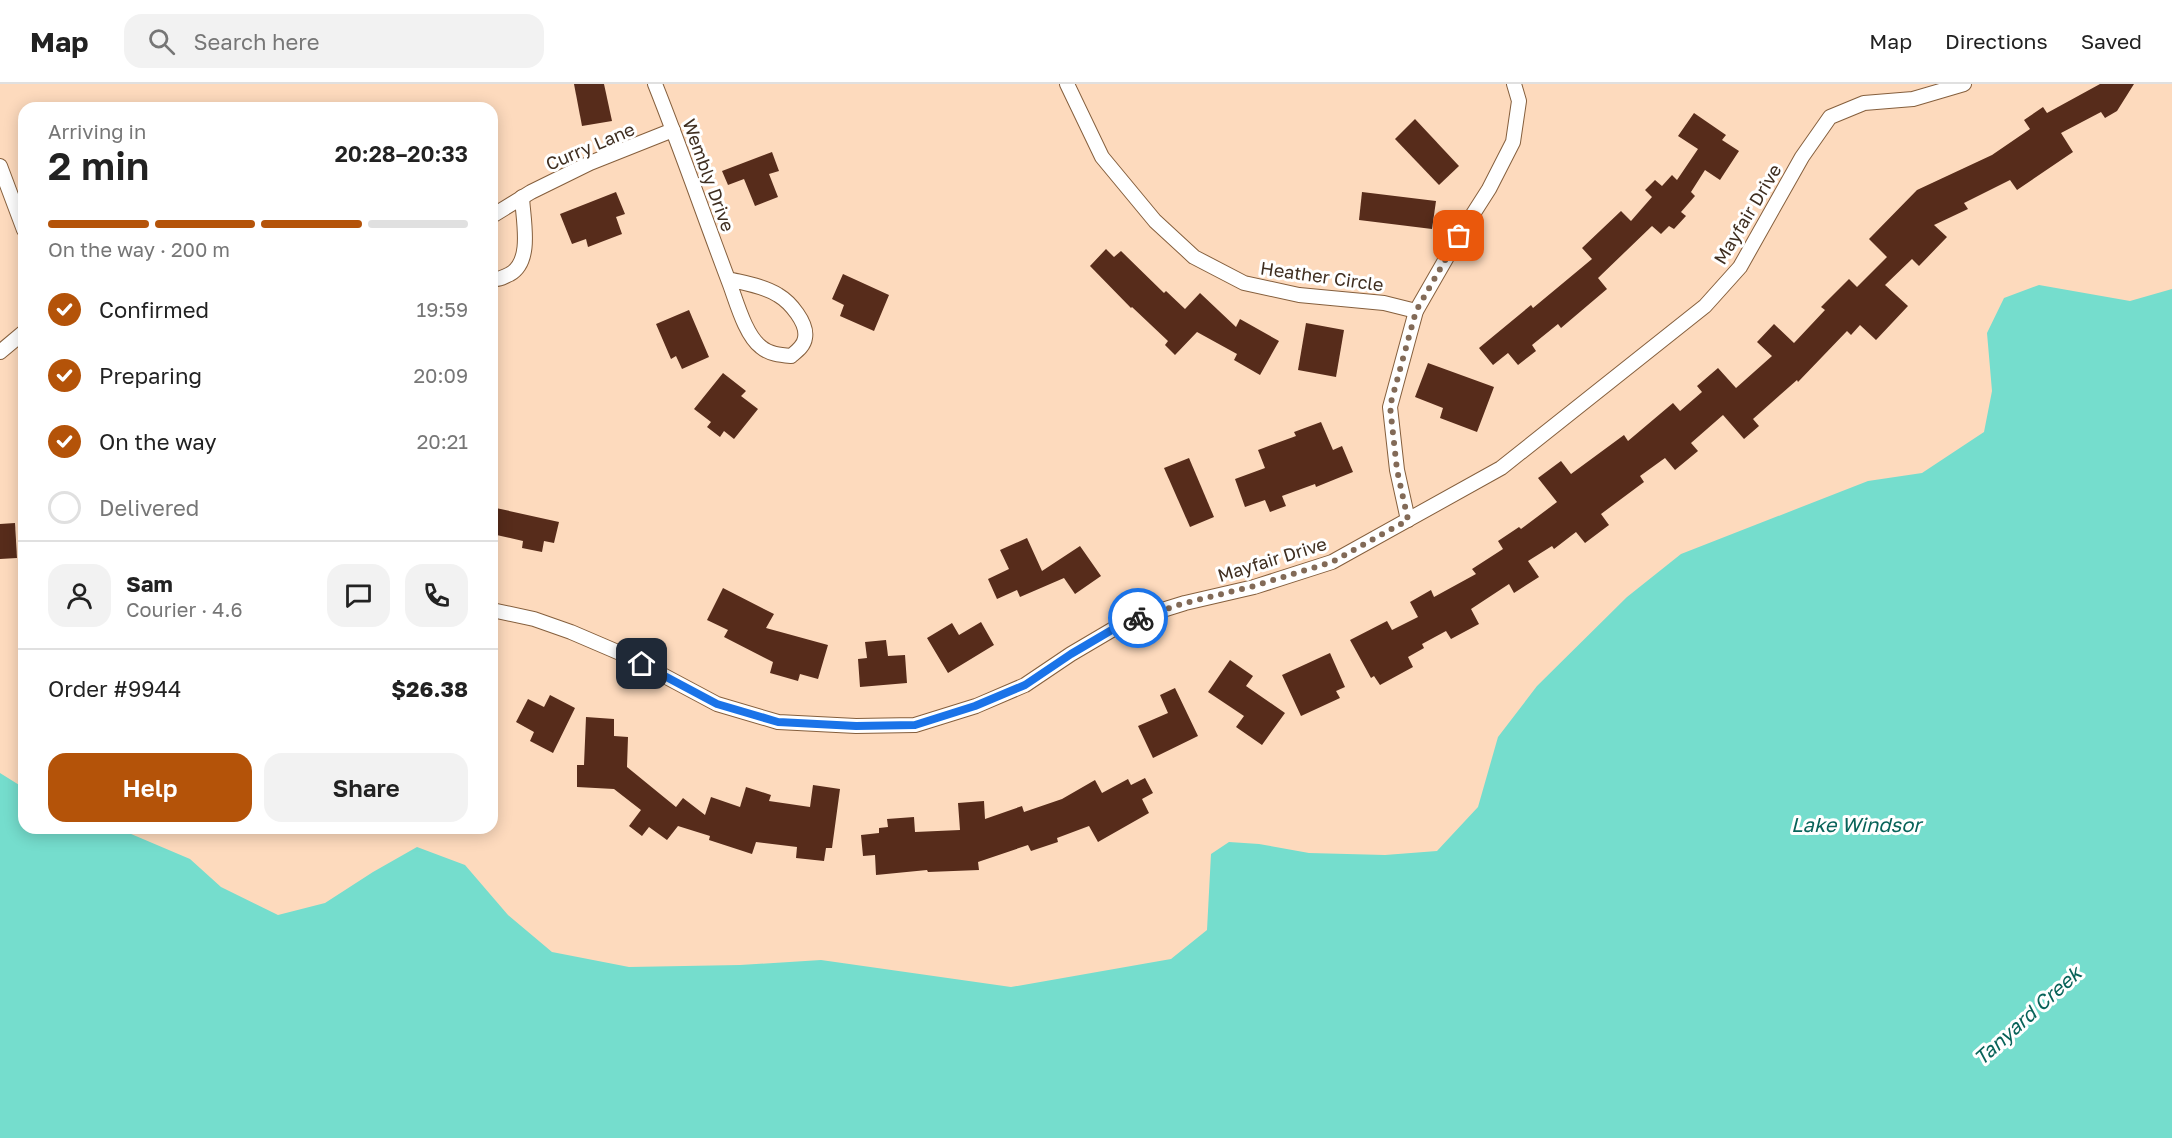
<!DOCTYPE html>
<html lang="en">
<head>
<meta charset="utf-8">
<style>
  :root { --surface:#fff; --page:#f2f2f2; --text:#222; --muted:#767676; --line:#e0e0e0; --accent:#b45309 }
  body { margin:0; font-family:"Golos Text",sans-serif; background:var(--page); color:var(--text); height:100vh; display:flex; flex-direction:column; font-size:22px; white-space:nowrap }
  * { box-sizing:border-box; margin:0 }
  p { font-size:20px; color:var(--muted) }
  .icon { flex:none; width:33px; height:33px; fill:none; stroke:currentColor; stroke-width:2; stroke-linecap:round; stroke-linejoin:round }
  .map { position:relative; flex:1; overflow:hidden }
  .details { position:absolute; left:18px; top:18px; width:480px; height:732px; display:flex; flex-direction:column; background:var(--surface); border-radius:18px; box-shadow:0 3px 15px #0003 }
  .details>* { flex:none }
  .pin { position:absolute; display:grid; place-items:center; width:51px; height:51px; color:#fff; margin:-26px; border-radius:12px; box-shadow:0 3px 9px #0006 }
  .courier { position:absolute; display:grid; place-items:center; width:60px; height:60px; margin:-30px; border:4px solid #1a73e8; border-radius:50%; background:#fff; color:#222; box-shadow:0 2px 8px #0007 }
  .head em { font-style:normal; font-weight:600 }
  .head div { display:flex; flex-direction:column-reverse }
  .head { display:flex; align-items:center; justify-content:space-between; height:102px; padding:0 30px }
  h1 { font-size:39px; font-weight:600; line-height:45px }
  .bar { display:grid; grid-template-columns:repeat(4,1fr); gap:9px 6px; align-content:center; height:72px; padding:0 30px }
  .bar i { height:8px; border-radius:4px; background:var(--line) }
  .bar .active { background:var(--accent) }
  .bar p { grid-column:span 4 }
  .line { display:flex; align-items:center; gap:15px; padding:0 30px; border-top:2px solid var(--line) }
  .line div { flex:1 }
  .round { display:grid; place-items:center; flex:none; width:63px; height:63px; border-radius:18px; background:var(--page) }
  ol { padding:0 30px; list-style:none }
  li { display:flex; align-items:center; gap:18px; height:66px }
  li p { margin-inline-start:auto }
  li .icon { padding:6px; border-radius:50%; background:var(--accent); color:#fff; stroke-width:4 }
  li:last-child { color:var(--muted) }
  li i { width:33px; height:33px; border:3px solid var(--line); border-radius:50% }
  .cta { display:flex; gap:12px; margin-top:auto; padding:12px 30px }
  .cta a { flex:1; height:69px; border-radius:18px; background:var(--accent); color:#fff; font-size:24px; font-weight:600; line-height:69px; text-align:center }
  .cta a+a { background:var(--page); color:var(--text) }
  header { display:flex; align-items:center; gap:36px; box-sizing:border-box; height:84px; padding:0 30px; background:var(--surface); border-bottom:2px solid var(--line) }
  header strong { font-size:28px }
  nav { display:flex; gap:33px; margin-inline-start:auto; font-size:21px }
  .search { width:420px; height:54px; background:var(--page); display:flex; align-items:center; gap:15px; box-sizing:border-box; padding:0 21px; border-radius:18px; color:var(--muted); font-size:22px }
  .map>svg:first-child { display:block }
  .water { fill:#75ddcd }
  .building { fill:#572c1b }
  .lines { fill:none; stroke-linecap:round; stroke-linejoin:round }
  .minor-casing { stroke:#855f3d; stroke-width:16 }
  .minor { stroke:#fff; stroke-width:14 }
  .done { stroke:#826a57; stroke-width:6; stroke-dasharray:0 10.8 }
  .route { stroke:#1a73e8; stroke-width:8 }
  .labels { text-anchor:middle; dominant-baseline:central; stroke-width:6; stroke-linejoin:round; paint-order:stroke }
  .street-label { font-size:18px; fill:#3f2e20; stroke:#fff }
  .water-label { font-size:20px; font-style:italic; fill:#086359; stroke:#fff }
</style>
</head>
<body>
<header>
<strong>Map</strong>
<div class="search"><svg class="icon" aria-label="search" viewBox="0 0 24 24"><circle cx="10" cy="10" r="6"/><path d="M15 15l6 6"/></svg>Search here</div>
<nav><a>Map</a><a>Directions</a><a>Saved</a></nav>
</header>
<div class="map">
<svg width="2172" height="1054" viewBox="0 0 2172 1054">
  <rect width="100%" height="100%" fill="#fddabd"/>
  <path class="water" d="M2039,201L2130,217L2172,205V1054H0V689L24,704V744H117L190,775L221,803L278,831L325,819L373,788L417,763L465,781L508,831L552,868L629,883L740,881L821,876L1011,903L1171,875L1207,846L1211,770L1229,758L1259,760L1309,769L1385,771L1437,767L1478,723L1498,653L1537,602L1627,513L1681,470L1868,397L1922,389L1984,348L1992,307L1987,249L2004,214Z"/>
  <g class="building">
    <path d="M574,0H604L612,37L582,42Z"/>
    <path d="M2100,0H2134L2117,27L2105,34L2101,28L2061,49L2073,68L2017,106L2010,96L1964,119L1968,125L1934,141L1947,153L1919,182L1912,175L1885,201L1908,222L1876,256L1860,241L1851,251L1847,247L1798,298L1797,296L1753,335L1759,342L1744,355L1723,331L1691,359L1698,367L1675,386L1665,374L1640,392L1644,398L1601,430L1609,441L1585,459L1576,448L1554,465L1552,462L1528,477L1539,493L1514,509L1509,500L1471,525L1479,540L1451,555L1446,547L1422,560L1424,564L1408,573L1413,583L1380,601L1374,592L1371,594L1350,556L1387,537L1392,546L1418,533L1410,518L1431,506L1434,513L1476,490L1472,485L1503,465L1498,457L1519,443L1521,445L1557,418L1538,394L1561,377L1571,390L1624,351L1628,357L1673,319L1680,327L1702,308L1697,302L1718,284L1736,304L1772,272L1757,258L1774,240L1794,259L1825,226L1821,223L1849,195L1857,203L1887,173L1869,155L1917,106L1992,71L2030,45L2024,36L2043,23L2047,29Z"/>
    <path d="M1694,29L1726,51L1722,56L1739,67L1720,96L1705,86L1691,108L1695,112L1681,128L1686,132L1674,145L1669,142L1661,150L1652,142L1598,194L1607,205L1561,244L1558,240L1532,261L1536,267L1518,281L1508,269L1493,281L1479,264L1531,221L1533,224L1592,175L1582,164L1621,127L1631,137L1652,113L1645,106L1655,96L1662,102L1672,91L1677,96L1698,65L1678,52Z"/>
    <path d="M1415,35L1459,82L1439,101L1395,55Z"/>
    <path d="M772,68L779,87L769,90L778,113L755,122L744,95L728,101L722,87Z"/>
    <path d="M616,108L625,130L616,133L622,150L588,163L586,155L572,160L560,130Z"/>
    <path d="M1362,108L1436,117L1432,145L1359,136Z"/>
    <path d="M1106,165L1114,173L1121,167L1164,209L1166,207L1185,225L1200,209L1236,243L1240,235L1279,257L1260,291L1234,276L1237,270L1197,248L1175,271L1165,261L1168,257L1132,223L1131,224L1090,182Z"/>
    <path d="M843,190L889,211L874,247L840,232L844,221L832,215Z"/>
    <path d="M689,226L709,273L682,285L676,272L671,275L656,240Z"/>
    <path d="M1306,239L1344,246L1336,293L1298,286Z"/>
    <path d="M1428,279L1494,303L1477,348L1440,334L1443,324L1415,313Z"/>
    <path d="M723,289L746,307L741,312L758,325L734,355L724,347L720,353L707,343L711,338L694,325Z"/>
    <path d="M1321,338L1333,366L1342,362L1353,388L1316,403L1315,400L1282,412L1286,422L1270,428L1265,416L1245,423L1235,395L1265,384L1258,366L1296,352L1294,348Z"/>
    <path d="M1189,374L1214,433L1190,443L1164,384Z"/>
    <path d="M496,424L559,438L554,459L544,457L542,468L522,464L523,457L492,450Z"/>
    <path d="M15,439L17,474L0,475V440Z"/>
    <path d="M1027,454L1042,487L1080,462L1101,492L1075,510L1064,494L1020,513L1017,506L997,515L988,495L1009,485L1000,466Z"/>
    <path d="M723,504L774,530L766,544L828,561L818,595L800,590L798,597L770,589L773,578L724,553L728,546L707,536Z"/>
    <path d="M981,538L994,561L948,589L927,554L952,539L959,551Z"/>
    <path d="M886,556L888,572L905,571L907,599L860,603L858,575L867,574L865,558Z"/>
    <path d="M1330,569L1345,603L1336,607L1340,614L1301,632L1282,591Z"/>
    <path d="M1230,576L1253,592L1246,602L1285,629L1262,661L1236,643L1244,632L1208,608Z"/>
    <path d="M1175,604L1198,652L1153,674L1138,642L1168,629L1160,611Z"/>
    <path d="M550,611L575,624L553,669L530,657L534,648L516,638L528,615L544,623Z"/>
    <path d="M586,633L614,635V652L628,653L627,683L676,723L683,714L705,731L711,713L740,723L746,703L771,711L769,717L810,723L813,701L840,705L832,764H826L824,777L796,774L797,763L756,758L752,770L709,756L710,752L678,742L667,756L649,743L642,752L629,742L641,726L614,705L577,703V681H584Z"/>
    <path d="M1145,694L1153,709L1142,715L1149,729L1098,758L1089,742L1057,754L1058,758L1031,767L1028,761L978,778L979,786L928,788L927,786L876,791L875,771L863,772L861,751L879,749V744L888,743L887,735L914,733L915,748L960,746L958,719L984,717L985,735L1022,722L1024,728L1062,715L1095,696L1102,709L1128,695L1131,701Z"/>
  </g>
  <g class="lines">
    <defs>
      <g id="minor">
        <path d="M655,0C681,65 704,132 729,198C736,216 745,251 761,263C769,270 780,271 791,272C797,267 804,262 805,254C808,239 790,218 778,211C764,202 744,199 728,195"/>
        <path d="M1067,0L1102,73L1155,137L1194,173L1244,199L1299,211L1384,219L1416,227"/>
        <path d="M0,82L24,146"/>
        <path d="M492,132L531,108L590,79L673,46"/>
        <path d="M492,195C500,196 503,193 510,190C533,177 523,136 522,113"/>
        <path d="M0,268L24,248"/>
        <path d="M1408,436L1397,386L1390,323L1416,227L1459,152L1489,105L1513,58L1519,17L1514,0"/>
        <path d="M492,526L534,535L571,548L627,572L717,620L778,638L856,642L915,641L976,622L1025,601L1071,570L1127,537L1185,519L1254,503L1332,478L1501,384L1705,222L1740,183L1802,73L1830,33L1864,19L1913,15L1964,0"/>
      </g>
    </defs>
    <use href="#minor" class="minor-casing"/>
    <use href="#minor" class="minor"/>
  </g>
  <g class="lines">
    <path class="done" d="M1138,534L1185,519L1254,502L1332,478L1408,436L1397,386L1390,322L1416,227L1459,152"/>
    <path class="route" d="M642,580L717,620L778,638L856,642L915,641L975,622L1025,601L1071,570L1127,537L1138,534"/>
  </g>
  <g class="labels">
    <g class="street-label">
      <text transform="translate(590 62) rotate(-23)">Curry Lane</text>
      <text transform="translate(709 91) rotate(70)">Wembly Drive</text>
      <text transform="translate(1747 130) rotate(-59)">Mayfair Drive</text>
      <text transform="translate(1322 192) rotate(8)">Heather Circle</text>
      <text transform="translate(1272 475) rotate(-17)">Mayfair Drive</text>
    </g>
    <g class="water-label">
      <text x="1856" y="740">Lake Windsor</text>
      <text transform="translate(2027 931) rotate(-42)">Tanyard Creek</text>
    </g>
  </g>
</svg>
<div class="pin" style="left:1459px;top:152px;background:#ea580c"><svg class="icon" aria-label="bag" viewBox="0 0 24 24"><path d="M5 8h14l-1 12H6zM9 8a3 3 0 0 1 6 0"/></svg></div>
<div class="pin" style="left:642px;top:580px;background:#1f2937"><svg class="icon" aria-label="home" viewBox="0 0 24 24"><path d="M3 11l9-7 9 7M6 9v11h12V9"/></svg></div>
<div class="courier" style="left:1138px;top:534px"><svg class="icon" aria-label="bike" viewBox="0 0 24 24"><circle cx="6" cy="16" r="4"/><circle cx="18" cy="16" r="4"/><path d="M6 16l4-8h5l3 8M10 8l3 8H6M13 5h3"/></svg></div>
<section class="details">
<div class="head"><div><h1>2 min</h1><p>Arriving in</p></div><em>20:28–20:33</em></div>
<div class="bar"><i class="active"></i><i class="active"></i><i class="active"></i><i></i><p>On the way · 200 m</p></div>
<ol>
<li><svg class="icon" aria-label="check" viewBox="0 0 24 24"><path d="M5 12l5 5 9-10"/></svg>Confirmed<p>19:59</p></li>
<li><svg class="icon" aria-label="check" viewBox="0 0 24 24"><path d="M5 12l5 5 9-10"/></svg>Preparing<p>20:09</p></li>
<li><svg class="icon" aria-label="check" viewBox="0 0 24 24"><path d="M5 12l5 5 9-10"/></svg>On the way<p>20:21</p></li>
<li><i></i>Delivered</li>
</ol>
<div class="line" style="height:108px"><a class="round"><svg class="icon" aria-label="person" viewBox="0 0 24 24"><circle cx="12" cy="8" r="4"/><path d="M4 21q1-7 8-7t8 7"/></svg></a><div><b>Sam</b><p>Courier · 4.6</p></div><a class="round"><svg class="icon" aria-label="chat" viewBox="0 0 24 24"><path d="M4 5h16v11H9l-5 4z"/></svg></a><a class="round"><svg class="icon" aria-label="phone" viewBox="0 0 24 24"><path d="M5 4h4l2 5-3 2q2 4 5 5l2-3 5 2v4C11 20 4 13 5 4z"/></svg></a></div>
<div class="line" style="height:78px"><div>Order #9944</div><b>$26.38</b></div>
<div class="cta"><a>Help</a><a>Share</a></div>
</section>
</div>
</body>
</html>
